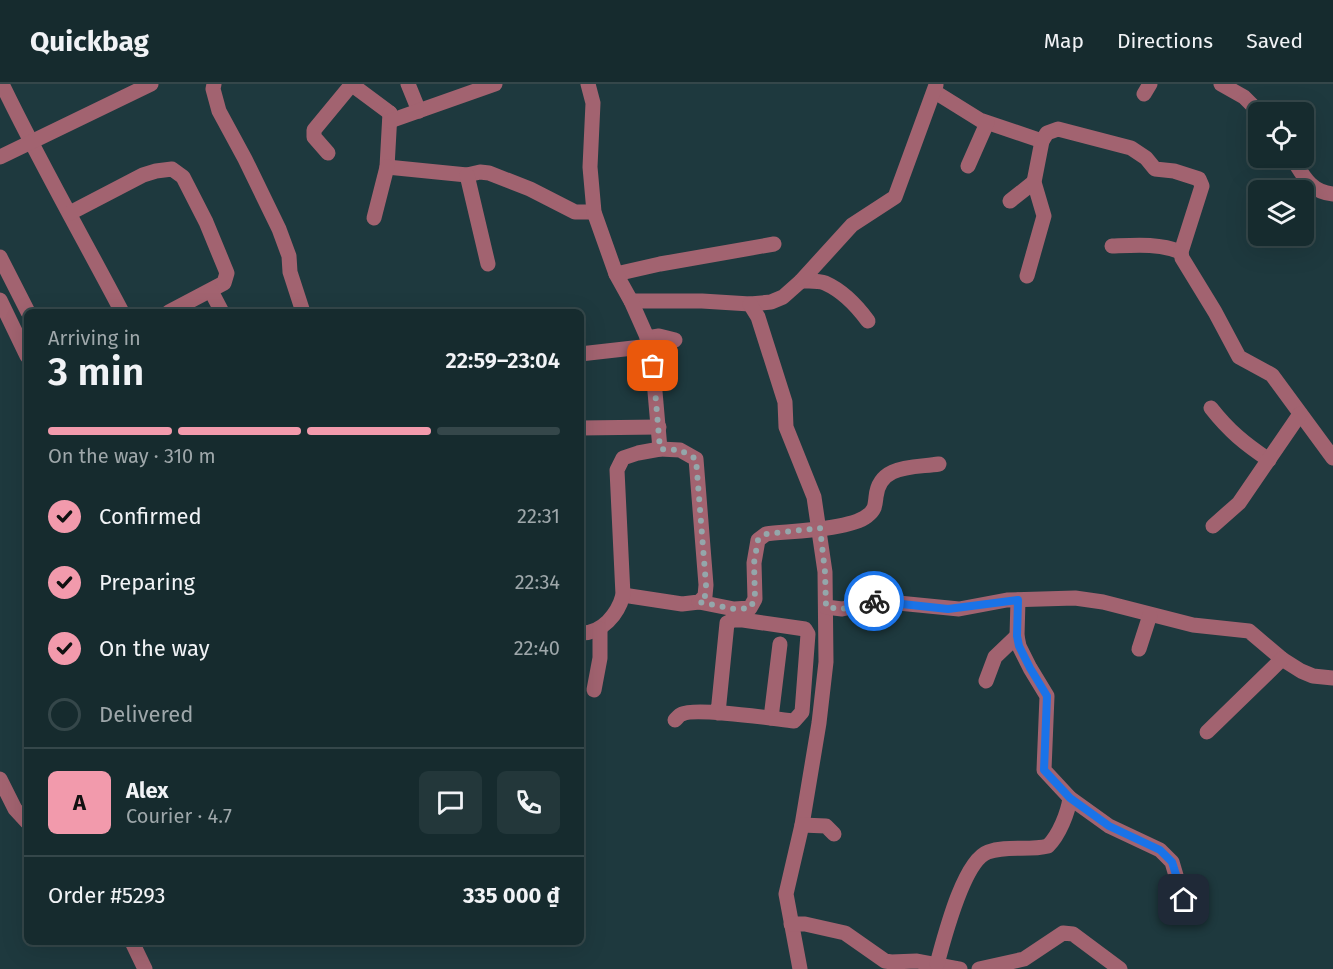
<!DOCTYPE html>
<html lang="en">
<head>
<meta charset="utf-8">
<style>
  :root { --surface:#162b2e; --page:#23373a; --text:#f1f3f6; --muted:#9ea7aa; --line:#35474a; --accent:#f29aac }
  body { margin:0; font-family:"Fira Sans",sans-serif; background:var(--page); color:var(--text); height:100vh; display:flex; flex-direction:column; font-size:22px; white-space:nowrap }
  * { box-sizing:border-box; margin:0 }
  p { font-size:20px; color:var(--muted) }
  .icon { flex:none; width:33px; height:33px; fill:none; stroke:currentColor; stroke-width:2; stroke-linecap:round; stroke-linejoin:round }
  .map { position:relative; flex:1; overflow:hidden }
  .sheet { position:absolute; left:24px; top:225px; width:560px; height:636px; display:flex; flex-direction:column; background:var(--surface); border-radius:9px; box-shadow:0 6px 24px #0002,0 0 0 2px var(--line) }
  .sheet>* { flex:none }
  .tools { position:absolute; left:1248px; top:18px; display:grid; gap:12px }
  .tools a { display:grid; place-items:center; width:66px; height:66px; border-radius:9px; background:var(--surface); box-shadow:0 6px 24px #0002,0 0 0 2px var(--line); font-size:30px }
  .pin { position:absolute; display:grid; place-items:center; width:51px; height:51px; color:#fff; margin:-26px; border-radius:12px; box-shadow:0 3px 9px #0006 }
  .courier { position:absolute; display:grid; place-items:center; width:60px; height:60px; margin:-30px; border:4px solid #1a73e8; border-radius:50%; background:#fff; color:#222; box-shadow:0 2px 8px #0007 }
  .overview em { font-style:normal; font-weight:600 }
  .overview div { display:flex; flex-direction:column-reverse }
  .overview { display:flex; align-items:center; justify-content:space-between; height:102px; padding:0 24px }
  h1 { font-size:39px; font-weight:600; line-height:45px }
  .bar { display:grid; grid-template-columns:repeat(4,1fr); gap:9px 6px; align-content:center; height:72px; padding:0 24px }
  .bar i { height:8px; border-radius:4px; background:var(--line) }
  .bar .on { background:var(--accent) }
  .bar p { grid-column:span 4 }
  .line { display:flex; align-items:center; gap:15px; padding:0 24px; border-top:2px solid var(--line) }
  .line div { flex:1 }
  .round { display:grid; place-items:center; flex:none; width:63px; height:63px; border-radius:9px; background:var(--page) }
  ol { padding:0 24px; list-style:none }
  li { display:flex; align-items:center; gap:18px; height:66px }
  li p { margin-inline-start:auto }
  li .icon { padding:6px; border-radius:50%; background:var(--accent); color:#111; stroke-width:4 }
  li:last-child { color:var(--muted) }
  li i { width:33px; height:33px; border:3px solid var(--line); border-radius:50% }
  header { display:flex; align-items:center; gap:36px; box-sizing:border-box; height:84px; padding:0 30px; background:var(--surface); border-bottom:2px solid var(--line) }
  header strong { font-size:28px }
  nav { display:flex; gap:33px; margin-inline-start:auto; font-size:21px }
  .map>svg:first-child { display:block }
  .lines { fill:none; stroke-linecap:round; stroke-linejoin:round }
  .minor { stroke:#a26370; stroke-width:15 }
  .done { stroke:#94a7ab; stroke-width:6; stroke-dasharray:0 10.8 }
  .route { stroke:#1a73e8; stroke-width:8 }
</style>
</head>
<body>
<header>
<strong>Quickbag</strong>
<nav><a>Map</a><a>Directions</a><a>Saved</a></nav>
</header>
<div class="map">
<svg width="1333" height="885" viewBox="0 0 1333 885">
  <rect width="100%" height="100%" fill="#1e393e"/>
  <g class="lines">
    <g class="minor">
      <path d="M2,0C39,77 82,152 122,228"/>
      <path d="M214,0L213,5L219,27L245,75L279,145L289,172L290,188L303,228"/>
      <path d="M351,0L390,29"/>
      <path d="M408,0L419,27"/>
      <path d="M1221,0L1244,13L1259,28"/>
      <path d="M935,8L980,36L1042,57"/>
      <path d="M1144,10L1150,0"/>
      <path d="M390,29L387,83L467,91L480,88L489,89L530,105L575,128H594"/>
      <path d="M390,37L495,0"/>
      <path d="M328,69L314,53V46L352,0"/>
      <path d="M0,73L151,0"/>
      <path d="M1292,74C1303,91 1310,108 1333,110"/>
      <path d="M968,82L987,39"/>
      <path d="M467,91L488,180"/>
      <path d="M1010,117L1034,98"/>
      <path d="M70,129L143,91L156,87L172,85L183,93L206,138L227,189L224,199L169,228"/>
      <path d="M374,134L387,83"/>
      <path d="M1112,162C1136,161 1158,159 1181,168"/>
      <path d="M0,173L28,228"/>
      <path d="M616,190L660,180L774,160"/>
      <path d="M1027,192L1044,132L1034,98L1042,57L1047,49L1058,45L1131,64L1146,74L1155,85L1174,87L1199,95L1202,102L1181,168L1182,174L1215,228L1239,273L1272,291L1333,374"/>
      <path d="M801,197C808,197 818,196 825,199C843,207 857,222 868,237"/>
      <path d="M211,207L222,228"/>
      <path d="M0,216L27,272"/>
      <path d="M631,217H702L750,220L771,218L783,213L801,197L852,141L895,113L936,1"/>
      <path d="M750,220L758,233L785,318L786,343L814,413L825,488L826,578L819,639L802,741L786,810L800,885"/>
      <path d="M647,254L659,252L675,256"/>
      <path d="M580,270L651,262"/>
      <path d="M1211,324C1229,347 1245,360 1269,376"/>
      <path d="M580,344L659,343"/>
      <path d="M1213,442L1239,419L1300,330"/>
      <path d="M623,511L682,520L699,518L705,512L706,501L696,375L680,366L660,365"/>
      <path d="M1018,516L1017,552L1019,562L1030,584L1047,612L1044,686L1070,714L1109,742L1160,766L1172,778L1188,832"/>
      <path d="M699,518L734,525L750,524L755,515L754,479L758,456L766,450C790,447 849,446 867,432C875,426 875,422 876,413C879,380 913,384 939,380"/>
      <path d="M826,523L842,525L878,517L959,525L1007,516L1075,514L1103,518L1193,541L1249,547L1282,575L1301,587L1313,592L1333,594"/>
      <path d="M580,549C602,550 618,530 623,511L617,386L623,374L638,369L660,365L651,262L631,217L616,190L594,128L590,83L593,19L588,0"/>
      <path d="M1139,565L1150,531"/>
      <path d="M986,597L995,573L1017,552"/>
      <path d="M594,606L600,574V545"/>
      <path d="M771,634L780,560"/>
      <path d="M675,636C677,634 679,631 682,630C696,623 775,635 794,637L802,628L808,550L805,545L743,536H733L727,539L718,629"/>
      <path d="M1207,648L1282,575"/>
      <path d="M0,695L15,725L27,738"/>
      <path d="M802,741L826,742L834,750"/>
      <path d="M791,840H805L845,849L885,877L891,878L917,877L960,885"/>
      <path d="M132,858L145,885"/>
      <path d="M937,880C944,855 963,777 988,768C1007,761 1029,767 1048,762C1059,751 1068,729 1070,714"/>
      <path d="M979,885L1024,875L1063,849L1073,850L1120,885"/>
    </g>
  </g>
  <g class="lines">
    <path class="done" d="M653,282L660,365L680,366L696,375L706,501L705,512L699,518L734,525L750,524L755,515L754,479L758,456L766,450L820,444L825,488L826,523L842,525L874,517"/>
    <path class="route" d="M874,517L948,525L1018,516L1017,552L1019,562L1030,584L1047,612L1044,686L1070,714L1109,742L1160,766L1172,778L1184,816"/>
  </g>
</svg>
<div class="tools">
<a><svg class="icon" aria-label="locate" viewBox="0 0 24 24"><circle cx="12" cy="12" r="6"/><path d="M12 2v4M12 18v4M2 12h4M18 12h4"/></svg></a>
<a><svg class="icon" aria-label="layers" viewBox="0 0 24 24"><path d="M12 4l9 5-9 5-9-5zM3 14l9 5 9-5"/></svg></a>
</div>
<div class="pin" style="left:653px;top:282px;background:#ea580c"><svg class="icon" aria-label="bag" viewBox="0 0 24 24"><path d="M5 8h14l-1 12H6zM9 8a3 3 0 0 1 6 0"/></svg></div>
<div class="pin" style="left:1184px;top:816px;background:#1f2937"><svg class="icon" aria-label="home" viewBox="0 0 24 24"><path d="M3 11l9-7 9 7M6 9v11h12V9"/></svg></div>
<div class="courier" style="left:874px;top:517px"><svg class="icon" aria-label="bike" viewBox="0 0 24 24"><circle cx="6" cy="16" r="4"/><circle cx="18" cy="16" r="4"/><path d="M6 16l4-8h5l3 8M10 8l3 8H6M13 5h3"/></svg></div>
<section class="sheet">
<div class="overview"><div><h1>3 min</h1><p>Arriving in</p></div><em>22:59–23:04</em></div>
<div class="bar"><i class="on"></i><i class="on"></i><i class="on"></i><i></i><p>On the way · 310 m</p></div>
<ol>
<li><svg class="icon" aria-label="check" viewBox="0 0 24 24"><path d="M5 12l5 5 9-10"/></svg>Confirmed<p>22:31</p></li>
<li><svg class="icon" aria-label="check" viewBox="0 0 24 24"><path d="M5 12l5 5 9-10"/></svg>Preparing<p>22:34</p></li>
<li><svg class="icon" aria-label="check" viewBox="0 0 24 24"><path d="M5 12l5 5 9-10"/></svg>On the way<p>22:40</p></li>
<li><i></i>Delivered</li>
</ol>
<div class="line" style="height:108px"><b class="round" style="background:var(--accent);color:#111">A</b><div><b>Alex</b><p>Courier · 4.7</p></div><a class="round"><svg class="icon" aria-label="chat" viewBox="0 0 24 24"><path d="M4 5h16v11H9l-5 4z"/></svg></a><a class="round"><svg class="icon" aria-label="phone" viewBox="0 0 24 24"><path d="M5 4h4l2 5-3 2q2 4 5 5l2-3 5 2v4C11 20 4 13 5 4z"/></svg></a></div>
<div class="line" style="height:78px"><div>Order #5293</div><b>335 000 ₫</b></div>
</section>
</div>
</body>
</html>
